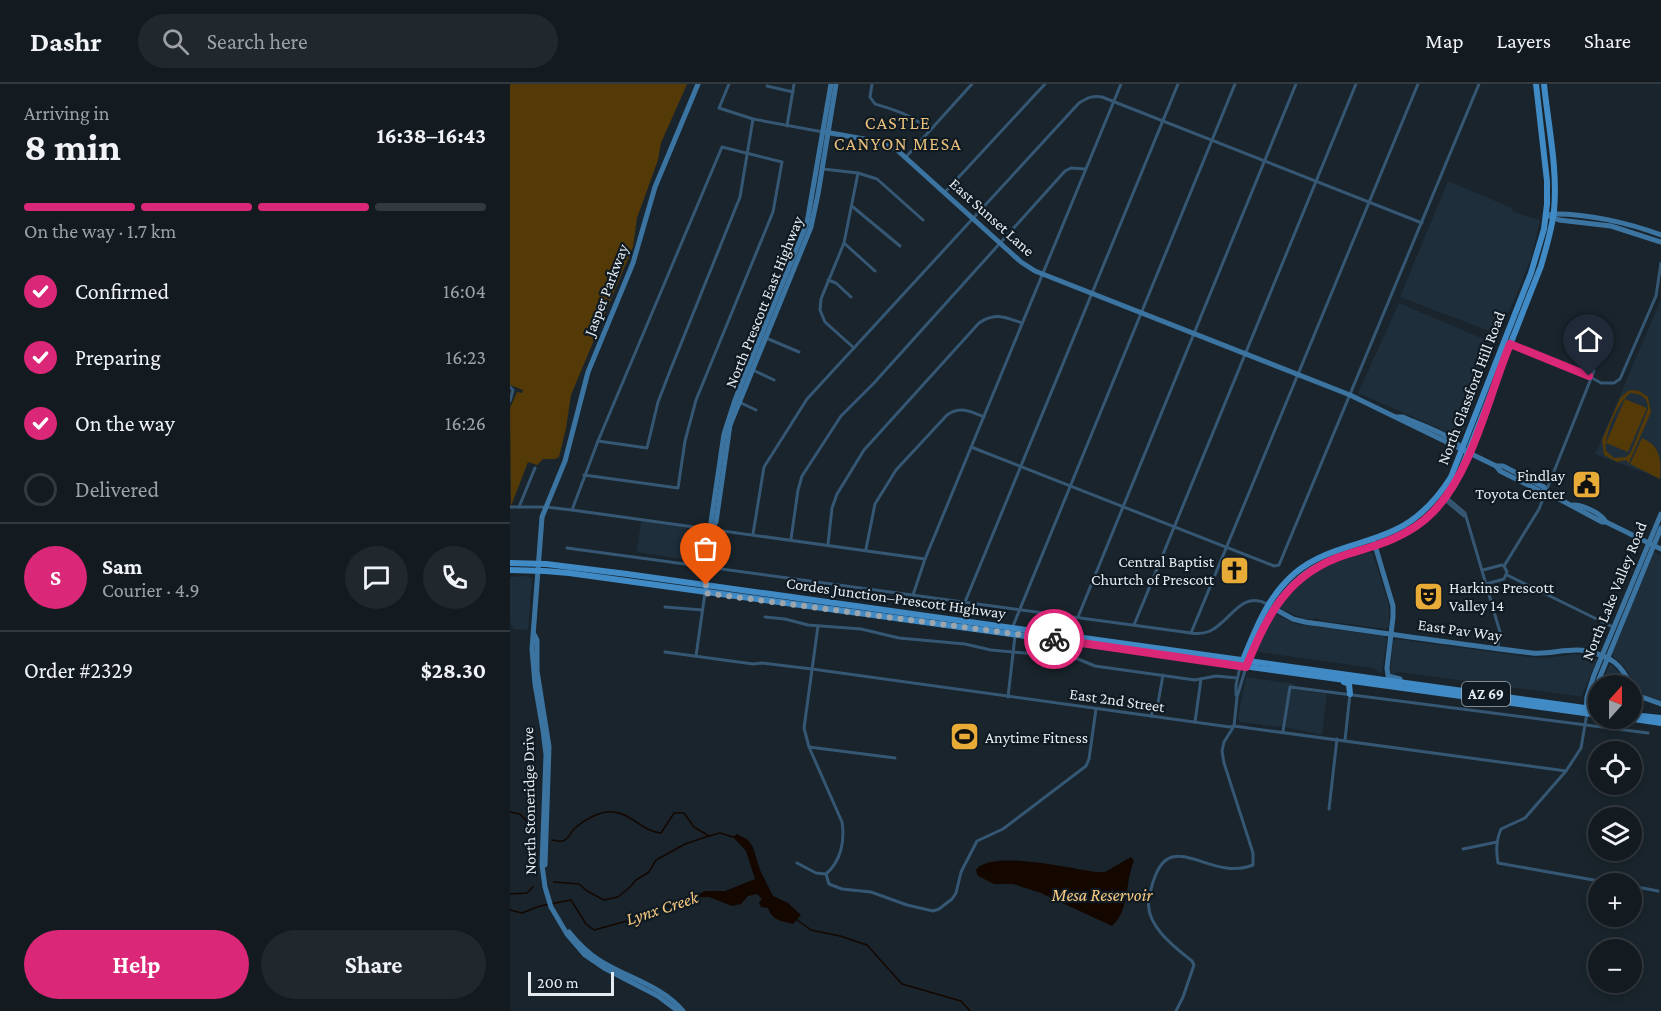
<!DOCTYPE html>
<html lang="en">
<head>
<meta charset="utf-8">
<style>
  :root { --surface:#131b21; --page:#20282e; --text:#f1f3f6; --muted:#9da1a5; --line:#32393f; --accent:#db2777 }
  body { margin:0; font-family:"Crimson Pro",serif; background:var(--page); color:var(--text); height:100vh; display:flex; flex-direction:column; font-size:22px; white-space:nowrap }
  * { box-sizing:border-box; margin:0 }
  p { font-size:20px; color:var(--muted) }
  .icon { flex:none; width:33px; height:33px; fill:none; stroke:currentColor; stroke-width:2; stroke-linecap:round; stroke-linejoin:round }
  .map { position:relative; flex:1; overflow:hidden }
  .sheet { display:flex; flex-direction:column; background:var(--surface); width:510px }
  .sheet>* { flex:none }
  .needle { width:39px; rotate:21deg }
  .buttons { position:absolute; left:1078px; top:591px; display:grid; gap:12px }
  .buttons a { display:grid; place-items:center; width:54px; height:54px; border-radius:50%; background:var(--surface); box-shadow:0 3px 9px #0003,0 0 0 2px var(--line); font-size:30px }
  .scale { position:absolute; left:18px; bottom:15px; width:86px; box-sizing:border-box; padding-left:6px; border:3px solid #e4ebf1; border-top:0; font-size:16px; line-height:21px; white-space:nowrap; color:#e4ebf1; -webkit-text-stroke:4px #101a23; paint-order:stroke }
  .pin { position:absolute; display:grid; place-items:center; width:51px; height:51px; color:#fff; margin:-62px -26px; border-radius:50% 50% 50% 0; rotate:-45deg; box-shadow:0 0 6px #0007 }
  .pin .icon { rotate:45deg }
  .courier { position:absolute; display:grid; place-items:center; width:60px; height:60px; margin:-30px; border:4px solid #db2777; border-radius:50%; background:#fff; color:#222; box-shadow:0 2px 8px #0007 }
  .overview em { font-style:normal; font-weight:700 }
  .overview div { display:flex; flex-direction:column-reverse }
  .overview { display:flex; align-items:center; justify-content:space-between; height:102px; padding:0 24px }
  h1 { font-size:39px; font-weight:700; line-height:45px }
  .bar { display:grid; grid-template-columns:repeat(4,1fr); gap:9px 6px; align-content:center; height:72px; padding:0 24px }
  .bar i { height:8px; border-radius:4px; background:var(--line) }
  .bar .selected { background:var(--accent) }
  .bar p { grid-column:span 4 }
  .line { display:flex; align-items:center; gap:15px; padding:0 24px; border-top:2px solid var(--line) }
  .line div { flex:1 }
  .round { display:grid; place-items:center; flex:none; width:63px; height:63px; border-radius:32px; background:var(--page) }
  ol { padding:0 24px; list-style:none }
  li { display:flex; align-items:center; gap:18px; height:66px }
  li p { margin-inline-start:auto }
  li .icon { padding:6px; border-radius:50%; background:var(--accent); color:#fff; stroke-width:4 }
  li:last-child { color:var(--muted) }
  li i { width:33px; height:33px; border:3px solid var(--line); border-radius:50% }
  .cta { display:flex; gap:12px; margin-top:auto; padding:12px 24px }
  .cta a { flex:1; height:69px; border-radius:36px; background:var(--accent); color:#fff; font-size:24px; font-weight:700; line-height:69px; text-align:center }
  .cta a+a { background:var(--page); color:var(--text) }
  header { display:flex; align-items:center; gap:36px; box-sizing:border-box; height:84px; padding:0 30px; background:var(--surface); border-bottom:2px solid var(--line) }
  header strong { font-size:28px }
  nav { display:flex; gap:33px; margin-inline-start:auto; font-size:21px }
  .search { width:420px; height:54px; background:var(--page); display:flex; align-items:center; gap:15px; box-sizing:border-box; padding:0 21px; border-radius:33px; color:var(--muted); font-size:22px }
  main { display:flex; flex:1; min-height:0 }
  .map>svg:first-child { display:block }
  .built { fill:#1e2e3b }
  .green { fill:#543a06; fill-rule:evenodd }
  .water { fill:#140700 }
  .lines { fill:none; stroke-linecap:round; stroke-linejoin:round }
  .stream { stroke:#140700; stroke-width:1.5 }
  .street { stroke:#355773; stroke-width:3 }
  .secondary { stroke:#3c74a1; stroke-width:5 }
  .primary { stroke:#408ac5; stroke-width:6 }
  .done { stroke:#9da5ac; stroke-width:6; stroke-dasharray:0 10.8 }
  .route { stroke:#db2777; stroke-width:8 }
  .labels { text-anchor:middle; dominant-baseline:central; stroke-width:4.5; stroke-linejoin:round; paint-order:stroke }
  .shield { fill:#101a23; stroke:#a4acb3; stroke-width:1.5 }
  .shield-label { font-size:15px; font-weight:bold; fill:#e4ebf1 }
  .street-label { font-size:16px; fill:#e4ebf1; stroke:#101a23 }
  .poi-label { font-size:16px; fill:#e4ebf1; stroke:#101a23; text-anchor:end }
  .neighbourhood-label { font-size:18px; letter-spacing:1.5px; fill:#eabf7a; stroke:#101a23 }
  .water-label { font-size:18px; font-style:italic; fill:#f9cc81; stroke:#101a23 }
</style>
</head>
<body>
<header>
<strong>Dashr</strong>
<div class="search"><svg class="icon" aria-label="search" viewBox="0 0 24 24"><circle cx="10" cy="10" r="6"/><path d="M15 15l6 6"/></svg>Search here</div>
<nav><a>Map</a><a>Layers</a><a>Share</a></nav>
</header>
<main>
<section class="sheet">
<div class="overview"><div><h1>8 min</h1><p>Arriving in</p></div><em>16:38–16:43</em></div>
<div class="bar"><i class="selected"></i><i class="selected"></i><i class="selected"></i><i></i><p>On the way · 1.7 km</p></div>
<ol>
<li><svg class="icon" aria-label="check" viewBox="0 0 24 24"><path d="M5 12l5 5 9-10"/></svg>Confirmed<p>16:04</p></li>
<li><svg class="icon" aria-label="check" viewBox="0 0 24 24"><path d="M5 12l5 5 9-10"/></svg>Preparing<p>16:23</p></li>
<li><svg class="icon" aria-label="check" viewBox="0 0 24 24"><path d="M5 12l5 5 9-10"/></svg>On the way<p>16:26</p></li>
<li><i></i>Delivered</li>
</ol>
<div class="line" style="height:108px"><b class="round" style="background:var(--accent);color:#fff">S</b><div><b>Sam</b><p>Courier · 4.9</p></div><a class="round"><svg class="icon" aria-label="chat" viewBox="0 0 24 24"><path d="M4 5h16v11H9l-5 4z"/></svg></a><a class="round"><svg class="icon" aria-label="phone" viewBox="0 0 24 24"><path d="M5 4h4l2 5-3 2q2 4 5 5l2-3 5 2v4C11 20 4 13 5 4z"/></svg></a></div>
<div class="line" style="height:78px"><div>Order #2329</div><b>$28.30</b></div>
<div class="cta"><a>Help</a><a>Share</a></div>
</section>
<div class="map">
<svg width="1151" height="927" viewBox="0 0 1151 927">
  <rect width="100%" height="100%" fill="#19242c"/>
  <g class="built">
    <path d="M938,97L1002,124L1003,128L1030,136L1021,175L1003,219L987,250L890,213Z"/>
    <path d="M1151,215V395L1085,370Z"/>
    <path d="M889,219L985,260L951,354L948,355L926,343L848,309Z"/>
    <path d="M131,437L177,442L172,475L127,468Z"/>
    <path d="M859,468L863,470L879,521V543L876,545L814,537L806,534L803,535H795L771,525L770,521L781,507H784L789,499L798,492L820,480Z"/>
    <path d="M1144,468L1151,471V617L1139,615L1123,602L1116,584L1103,573L1102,569Z"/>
    <path d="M17,492L22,495L18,545L15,546L4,545L0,538V493Z"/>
    <path d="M765,530L786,540L874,552L877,555L872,588L871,590L863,584L748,568L747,567L757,542Z"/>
    <path d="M887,555L1019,573L1038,574L1063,570L1080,572L1087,575L1072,612H1066L888,588L880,591L883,556Z"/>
    <path d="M1100,580L1110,588L1117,601L1090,602Z"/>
    <path d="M736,593L785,600L784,605L817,610L812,651L770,642L768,643L730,638L728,633Z"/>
  </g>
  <g class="green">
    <path d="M0,0H177L151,59L148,76L127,134L123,163L61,311L56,344L49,373L45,375H33L27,381L18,378L1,422L0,324L7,308L12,309L13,306L0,301Z"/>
    <path d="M1123,306L1129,307L1138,313L1141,328L1119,379L1117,378V376L1107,378L1094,371L1092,356L1110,314L1118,307ZM1121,309C1132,310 1138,314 1138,325L1121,368L1116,373L1104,374L1096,367C1093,354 1109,315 1121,309Z"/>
    <path d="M1115,315L1137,324L1118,368L1096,359Z"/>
    <path d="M1132,354C1151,363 1151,374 1150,395L1120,380Z"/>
  </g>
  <g class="water">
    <path d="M227,750L238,756L243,763L250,786L263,812L278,819L291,831L283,840C273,837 262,837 258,824L251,823L249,818L252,815L247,810L238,812L231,820L222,822L199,813L180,814L195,807H215L245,795L236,767L223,753Z"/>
    <path d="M621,773L624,777C615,797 620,826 602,842L531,809L503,800H484L468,792L466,786C480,765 564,785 586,788H595Z"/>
  </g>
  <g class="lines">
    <g class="stream">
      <path d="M0,728L10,730L25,746"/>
      <path d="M42,756C45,756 48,758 52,757C59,756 60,748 65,744C74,736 91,726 104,728C122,730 134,748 151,749L164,729H174L184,743L199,752L210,749L223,753"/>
      <path d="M44,798L69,800L77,807L94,816L108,813L120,803L126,796L139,788L146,776L175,760L199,752"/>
      <path d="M0,810L17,809L23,803"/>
      <path d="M0,826L12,829L30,822L61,816L76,840L84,846L124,835L180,814"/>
      <path d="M286,835L301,846L330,852L357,861L392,900L451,917L460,927"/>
    </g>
    <g class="street">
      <path d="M219,0L209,24L243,35L313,48"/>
      <path d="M362,0L360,13L365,20C385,26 402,31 419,46"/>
      <path d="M257,2L283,8"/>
      <path d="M277,42L284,0"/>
      <path d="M396,73L462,0"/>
      <path d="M313,85L348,89L367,95L413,136"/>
      <path d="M435,108L535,0"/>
      <path d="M343,123L390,162"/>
      <path d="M334,159L365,187"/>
      <path d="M318,196L326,199L341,213"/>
      <path d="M256,254L289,268"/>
      <path d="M1001,260L1075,290L1091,299H1104L1110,295L1146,212L1151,179"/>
      <path d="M344,264L315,238L310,226L311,215L334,159L348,89"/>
      <path d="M243,286L264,296"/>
      <path d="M0,303L3,306L0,317"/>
      <path d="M229,318L246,326"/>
      <path d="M88,357L137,364L148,318L160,287L230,113L243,35"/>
      <path d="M461,363L764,482L769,481L969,0"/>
      <path d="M936,413L955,429L990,548L988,564"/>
      <path d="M935,416L954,432"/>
      <path d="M0,423H36L62,426L415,475"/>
      <path d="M9,423L25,384"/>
      <path d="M62,426L88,357L212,63L272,78L263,128L186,316L175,357L168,404L74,391"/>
      <path d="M243,450L254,383L297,315L569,19C577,14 583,11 592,13L912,139"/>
      <path d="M281,455L288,406L292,392L331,332L364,299L555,87L561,84L575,85"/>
      <path d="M318,460L322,424L327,410L354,366L469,239C485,228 495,233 512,239"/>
      <path d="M57,464L681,549C688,550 694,550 700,547C720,538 731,506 757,520"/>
      <path d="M356,465L365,420L386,386L437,331C450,322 460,327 474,333"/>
      <path d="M994,482L1029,425L1084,287"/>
      <path d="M973,486L992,481L994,482L997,488L994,495L976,500"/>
      <path d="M997,491L1103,543"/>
      <path d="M403,511L415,475L611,0"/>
      <path d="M455,518L668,0"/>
      <path d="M155,523L192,526"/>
      <path d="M255,533L275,535L298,541L351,545L389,554L455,560L481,566L547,572L568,575L585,582L685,596L706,592L727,594"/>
      <path d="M568,533L786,0"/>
      <path d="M624,541L846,0"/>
      <path d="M503,542L725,0"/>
      <path d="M681,549L908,0"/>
      <path d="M155,568L243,580L252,579L302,585L720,643L724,642L1056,687"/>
      <path d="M186,572L195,509"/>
      <path d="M726,611V601L730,583"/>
      <path d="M498,613L505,552"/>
      <path d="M1077,629L1071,664L1056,687L1015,734L991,745C986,756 986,768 988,779L1106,800"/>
      <path d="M641,632L643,627L648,619L653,591"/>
      <path d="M685,638L691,595"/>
      <path d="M773,647L780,603L1138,649"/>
      <path d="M835,656L840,610"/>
      <path d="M299,663L385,674"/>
      <path d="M819,725L827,655"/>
      <path d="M953,765L987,758"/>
      <path d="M287,779L306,789L316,790C331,777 335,757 332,738L299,663L294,644L308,542"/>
      <path d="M316,790L319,800L332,805L361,808L397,821L423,827L429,825L442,815L446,809L451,788L467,757L493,745L576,682L579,675L586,625"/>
      <path d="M1122,802L1148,807"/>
      <path d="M666,927L673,913L684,881L682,877C664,863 634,840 639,815C654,731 695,800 743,781V769L714,679L712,667L714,658L724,642L727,613L736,583"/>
    </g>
    <g class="secondary">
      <path d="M315,48L365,57L386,65L511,178L525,187L840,311L986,382"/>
      <path d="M1041,130C1076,129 1119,139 1151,151"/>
      <path d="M1036,131L1049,136L1101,142L1151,158"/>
      <path d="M887,333H893C908,340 945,352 952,365"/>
      <path d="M1036,408L1034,403L993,382H986L990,387L1032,408H1036L1092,438H1096L1151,465"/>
      <path d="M1063,421C1073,421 1091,429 1096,438"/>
      <path d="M203,443L206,438L220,341L301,143L308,110L326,0"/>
      <path d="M864,458L883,522V533L877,584L878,592L890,595"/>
      <path d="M196,504L201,438L214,350L225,316L297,139L321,0"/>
      <path d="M763,524L783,535L795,538C871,549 946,560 1022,569C1041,571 1059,563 1077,567C1101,573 1111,579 1121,602"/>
      <path d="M24,550L27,556V587L39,663L35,781"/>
      <path d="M1122,603L1129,612L1151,620"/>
      <path d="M1076,626L1077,613L1084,591L1151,430"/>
      <path d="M1079,626L1089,595L1151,444"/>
      <path d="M59,848C67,858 78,869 89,876C117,894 151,901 173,927"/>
      <path d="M168,927L148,912L94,884L75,871L57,850L41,823L35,803L32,781L36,671L33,646L25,600L22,565L32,433L55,377L78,288L123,179L145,103L188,0"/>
    </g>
    <g class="primary">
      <path d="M0,479L36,480L117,490L1089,626"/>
      <path d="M0,486L35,487L59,489L1089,631"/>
      <path d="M732,578C746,545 757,513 785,489C815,464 852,462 885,446C909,435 927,415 941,393L1021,189L1034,145L1037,120V97L1026,0"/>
      <path d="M737,579C751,548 763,516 790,494C813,474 844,469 871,460C903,450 931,426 947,396L1031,182C1036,164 1042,145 1044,127C1048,85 1038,41 1034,0"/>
      <path d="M834,598L839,600L840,610"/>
      <path d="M1122,631L1151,634"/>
      <path d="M1117,634L1151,639"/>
    </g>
  </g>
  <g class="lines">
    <path class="done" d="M196,501L195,509L202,510L544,555"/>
    <path class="route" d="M544,555L736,583C758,529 779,488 838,470C869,461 900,452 923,428C963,387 978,313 1000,260L1079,292"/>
  </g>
  <defs>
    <symbol id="civic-square" viewBox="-11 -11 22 22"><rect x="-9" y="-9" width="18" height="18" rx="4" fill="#e8ab37" stroke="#101a23"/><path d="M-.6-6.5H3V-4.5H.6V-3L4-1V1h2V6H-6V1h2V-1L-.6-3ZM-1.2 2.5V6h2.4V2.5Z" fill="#111"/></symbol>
    <symbol id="church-square" viewBox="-11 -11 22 22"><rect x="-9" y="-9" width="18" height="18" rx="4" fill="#e8ab37" stroke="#101a23"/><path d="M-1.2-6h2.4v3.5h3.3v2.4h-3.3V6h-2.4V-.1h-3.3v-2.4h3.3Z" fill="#111"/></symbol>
    <symbol id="theatre-square" viewBox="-11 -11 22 22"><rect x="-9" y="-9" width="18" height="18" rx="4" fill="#e8ab37" stroke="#101a23"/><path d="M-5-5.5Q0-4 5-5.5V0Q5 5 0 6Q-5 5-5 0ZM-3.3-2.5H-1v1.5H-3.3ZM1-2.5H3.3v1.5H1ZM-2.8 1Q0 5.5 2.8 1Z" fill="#111"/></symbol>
    <symbol id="stadium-square" viewBox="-11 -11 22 22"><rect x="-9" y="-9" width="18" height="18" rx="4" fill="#e8ab37" stroke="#101a23"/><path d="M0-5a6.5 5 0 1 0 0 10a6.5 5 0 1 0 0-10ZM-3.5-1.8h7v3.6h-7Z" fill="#111"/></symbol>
  </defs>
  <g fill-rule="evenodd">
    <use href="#civic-square" x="1060" y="384" width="33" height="33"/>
    <use href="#church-square" x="708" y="470" width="33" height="33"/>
    <use href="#theatre-square" x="902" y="496" width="33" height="33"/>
    <use href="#stadium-square" x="438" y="636" width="33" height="33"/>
  </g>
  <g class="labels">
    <rect class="shield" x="952" y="598" width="48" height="24" rx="4.5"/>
    <g class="shield-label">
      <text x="976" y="610">AZ 69</text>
    </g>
    <g class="street-label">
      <text transform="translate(482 133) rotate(42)">East Sunset Lane</text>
      <text transform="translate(96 206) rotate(-69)">Jasper Parkway</text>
      <text transform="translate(254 218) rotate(-68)">North Prescott East Highway</text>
      <text transform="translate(961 304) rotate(-69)">North Glassford Hill Road</text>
      <text transform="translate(1104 507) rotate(-68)">North Lake Valley Road</text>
      <text transform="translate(386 514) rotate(8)">Cordes Junction–Prescott Highway</text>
      <text transform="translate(950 546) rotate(8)">East Pav Way</text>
      <text transform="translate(607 616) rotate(8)">East 2nd Street</text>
      <text transform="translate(19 717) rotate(-91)">North Stoneridge Drive</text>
    </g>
    <g class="poi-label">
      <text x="1055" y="391">Findlay<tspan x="1055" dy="18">Toyota Center</tspan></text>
      <text x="704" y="477">Central Baptist<tspan x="704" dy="18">Churtch of Prescott</tspan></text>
      <text x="939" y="503" text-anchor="start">Harkins Prescott<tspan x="939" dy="18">Valley 14</tspan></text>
      <text x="475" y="653" text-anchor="start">Anytime Fitness</text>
    </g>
    <g class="neighbourhood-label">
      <text x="388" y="39">CASTLE<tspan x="388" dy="21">CANYON MESA</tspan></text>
    </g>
    <g class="water-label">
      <text x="592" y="811">Mesa Reservoir</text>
      <text transform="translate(152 824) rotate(-18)">Lynx Creek</text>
    </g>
  </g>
</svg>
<div class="buttons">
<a><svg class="needle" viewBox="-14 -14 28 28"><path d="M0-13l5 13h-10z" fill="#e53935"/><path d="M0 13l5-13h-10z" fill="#9da1a5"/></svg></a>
<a><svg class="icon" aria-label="locate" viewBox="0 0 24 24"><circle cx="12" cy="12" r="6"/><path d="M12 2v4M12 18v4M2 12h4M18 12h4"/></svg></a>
<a><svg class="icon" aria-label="layers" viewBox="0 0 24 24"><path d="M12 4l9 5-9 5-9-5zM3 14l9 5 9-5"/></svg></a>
<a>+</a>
<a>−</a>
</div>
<div class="scale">200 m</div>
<div class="pin" style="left:196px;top:501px;background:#ea580c"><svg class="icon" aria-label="bag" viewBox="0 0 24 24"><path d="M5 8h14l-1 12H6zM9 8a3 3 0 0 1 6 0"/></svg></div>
<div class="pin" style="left:1079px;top:292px;background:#1f2937"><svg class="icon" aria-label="home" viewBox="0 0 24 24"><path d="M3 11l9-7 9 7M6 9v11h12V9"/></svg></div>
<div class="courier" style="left:544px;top:555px"><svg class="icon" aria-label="bike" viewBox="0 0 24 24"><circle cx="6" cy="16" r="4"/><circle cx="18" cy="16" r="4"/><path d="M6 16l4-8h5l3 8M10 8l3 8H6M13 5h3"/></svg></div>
</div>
</main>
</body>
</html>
